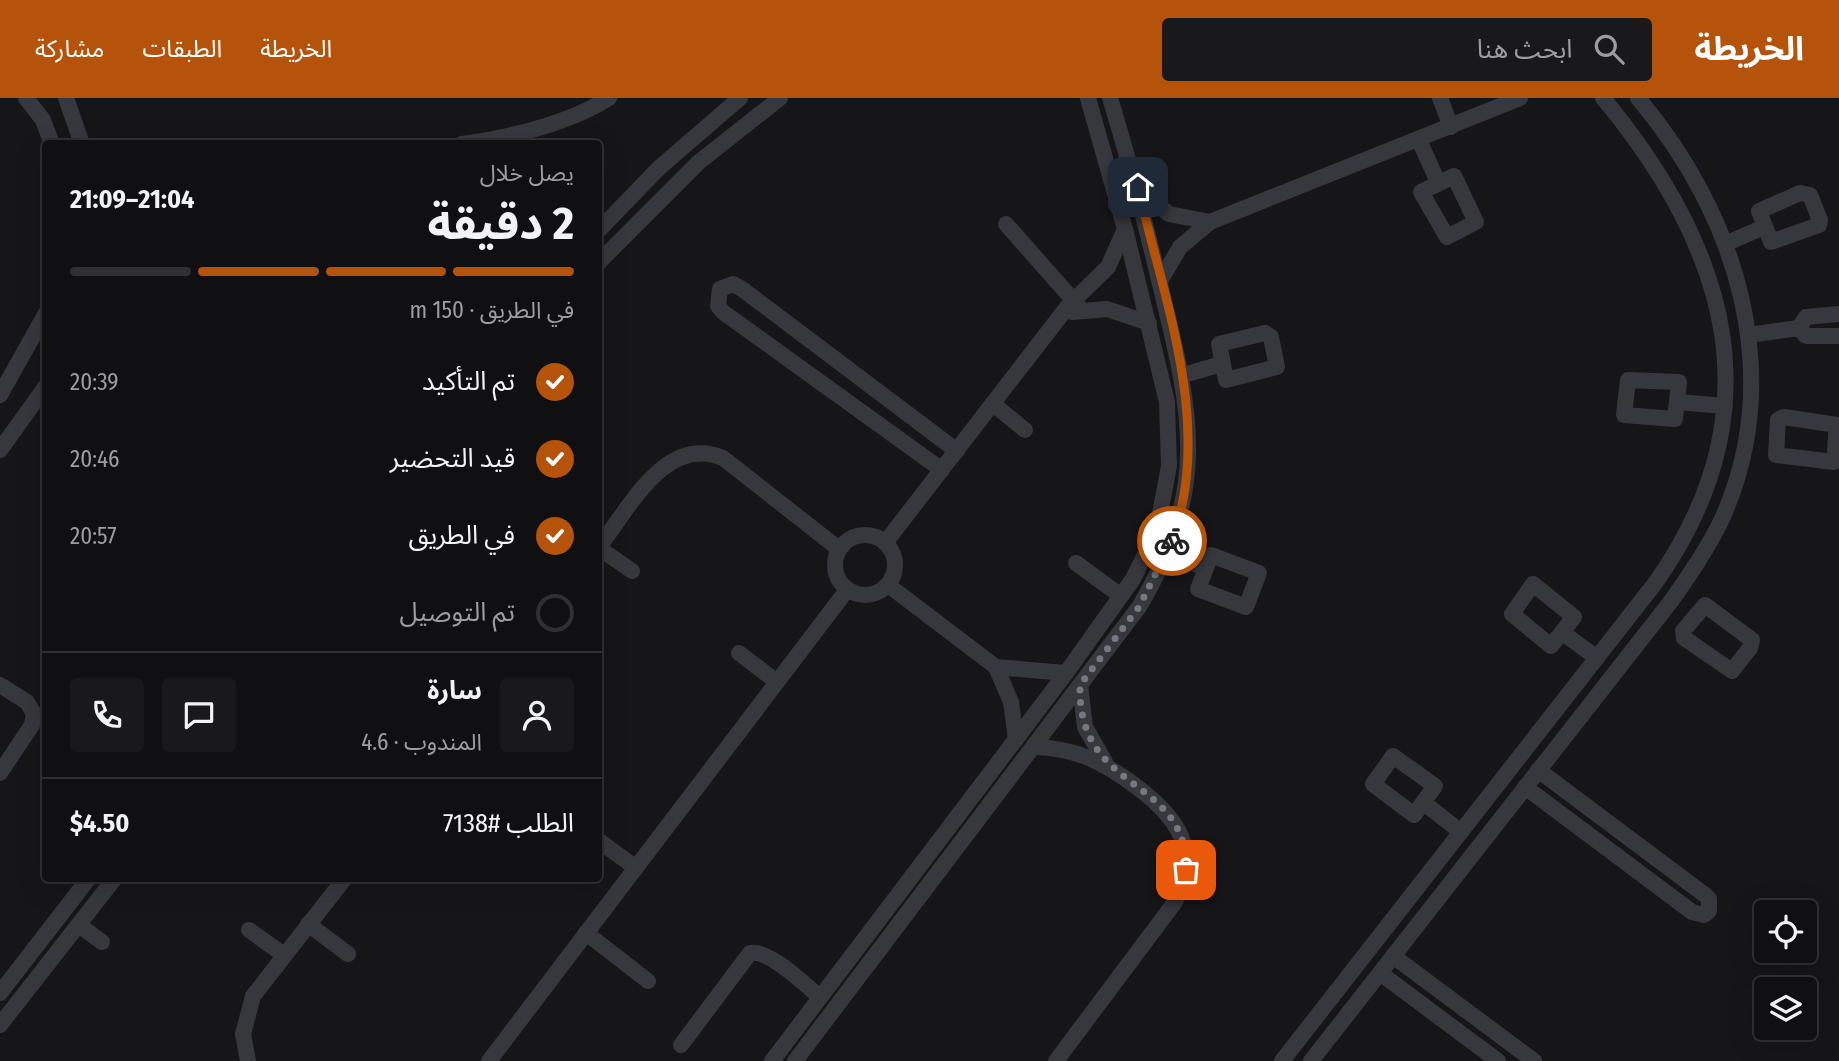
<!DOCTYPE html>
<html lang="ar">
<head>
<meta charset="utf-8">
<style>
  :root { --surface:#101012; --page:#19191b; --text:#f1f3f6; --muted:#9c9d9f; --line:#303032; --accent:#b45309 }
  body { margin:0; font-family:"Fira Sans Condensed","Noto Sans Arabic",sans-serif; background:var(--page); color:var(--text); direction:rtl; height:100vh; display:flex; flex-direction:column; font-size:26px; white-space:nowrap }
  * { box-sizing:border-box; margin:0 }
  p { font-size:23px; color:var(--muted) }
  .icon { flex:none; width:38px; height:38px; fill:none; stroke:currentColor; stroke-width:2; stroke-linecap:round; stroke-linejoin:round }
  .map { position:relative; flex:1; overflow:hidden; direction:ltr }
  .side { position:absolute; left:42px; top:42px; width:560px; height:742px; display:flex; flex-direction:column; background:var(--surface); border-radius:7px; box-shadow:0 7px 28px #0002,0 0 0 2px var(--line); direction:rtl }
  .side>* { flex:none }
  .tools { position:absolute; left:1754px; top:802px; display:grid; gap:14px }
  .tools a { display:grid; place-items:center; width:63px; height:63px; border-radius:7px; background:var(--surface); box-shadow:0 7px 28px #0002,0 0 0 2px var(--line); font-size:35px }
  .pin { position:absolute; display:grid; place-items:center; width:60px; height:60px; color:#fff; margin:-30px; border-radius:14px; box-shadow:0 4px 10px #0006 }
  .courier { position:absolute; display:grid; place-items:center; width:70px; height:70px; margin:-35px; border:5px solid #b45309; border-radius:50%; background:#fff; color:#222; box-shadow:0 2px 9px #0007 }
  .head em { font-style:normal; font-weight:700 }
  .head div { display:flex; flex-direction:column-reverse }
  .head { display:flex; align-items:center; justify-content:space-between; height:119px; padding:0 28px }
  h1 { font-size:46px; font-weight:700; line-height:52px }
  .bar { display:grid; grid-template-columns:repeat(4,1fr); gap:10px 7px; align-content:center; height:84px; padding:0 28px }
  .bar i { height:9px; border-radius:5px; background:var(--line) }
  .bar .active { background:var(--accent) }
  .bar p { grid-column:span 4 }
  .line { display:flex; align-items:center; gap:18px; padding:0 28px; border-top:2px solid var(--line) }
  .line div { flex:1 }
  .round { display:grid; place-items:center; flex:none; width:74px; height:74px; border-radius:7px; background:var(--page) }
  ol { padding:0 28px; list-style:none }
  li { display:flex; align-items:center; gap:21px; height:77px }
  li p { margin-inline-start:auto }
  li .icon { padding:7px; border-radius:50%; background:var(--accent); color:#fff; stroke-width:4 }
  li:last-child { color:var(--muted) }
  li i { width:38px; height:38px; border:4px solid var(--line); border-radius:50% }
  header { display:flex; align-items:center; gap:42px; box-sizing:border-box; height:98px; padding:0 35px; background:var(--accent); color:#fff }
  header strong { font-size:33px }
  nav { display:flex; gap:38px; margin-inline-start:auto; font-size:24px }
  .search { width:490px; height:63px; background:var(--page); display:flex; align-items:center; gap:18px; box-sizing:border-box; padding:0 24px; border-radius:7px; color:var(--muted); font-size:26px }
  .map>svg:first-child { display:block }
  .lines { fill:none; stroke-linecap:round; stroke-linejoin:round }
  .street { stroke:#37383d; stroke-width:16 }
  .done { stroke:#757880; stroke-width:7; stroke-dasharray:0 12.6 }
  .route { stroke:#b45309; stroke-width:9 }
</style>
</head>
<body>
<header>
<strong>الخريطة</strong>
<div class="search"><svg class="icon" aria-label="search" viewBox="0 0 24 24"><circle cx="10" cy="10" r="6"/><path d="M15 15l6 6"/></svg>ابحث هنا</div>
<nav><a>الخريطة</a><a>الطبقات</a><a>مشاركة</a></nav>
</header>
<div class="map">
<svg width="1839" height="963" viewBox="0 0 1839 963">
  <rect width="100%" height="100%" fill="#161618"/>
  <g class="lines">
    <g class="street">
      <path d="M26,0L43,22L52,46"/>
      <path d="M66,0L82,46"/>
      <path d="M1440,0L1451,29"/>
      <path d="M1419,42L1438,84"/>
      <path d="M462,46C511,39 566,27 609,0"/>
      <path d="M1454,78L1476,124L1447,139L1421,94Z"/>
      <path d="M1139,91L1169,116L1210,124"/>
      <path d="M1800,95L1810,97L1820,122L1819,127L1771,144L1759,113Z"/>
      <path d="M1006,126L1081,211"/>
      <path d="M598,133L659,70L740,0"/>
      <path d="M1727,145L1764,129"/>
      <path d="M598,165L699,64L780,0"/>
      <path d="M1160,183L1180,149L1210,124L1520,0"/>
      <path d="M1072,214L1107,211L1149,225"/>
      <path d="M1839,216L1806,219L1799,230L1806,238H1839"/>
      <path d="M1265,235L1271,239L1277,269L1226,282L1219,246Z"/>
      <path d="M1748,237L1799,230"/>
      <path d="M1183,277L1222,266"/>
      <path d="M1628,282L1679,284L1675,321L1624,317Z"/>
      <path d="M0,297L46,215"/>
      <path d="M1678,304L1725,308"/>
      <path d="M993,306L1025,332"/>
      <path d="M1784,319L1837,327L1834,364L1776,357L1778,322Z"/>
      <path d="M0,352L46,288"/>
      <path d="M942,372L723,214L718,208L720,191L733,186L742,191L957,353"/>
      <circle cx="865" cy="467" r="30"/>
      <path d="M885,445L1068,208L1108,169L1125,131"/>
      <path d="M598,450C629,411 665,336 723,360L839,451"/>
      <path d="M599,450L632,473"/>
      <path d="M1168,455L1205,470"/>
      <path d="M1211,457L1259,475L1246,509L1198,491Z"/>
      <path d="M1076,465L1121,498"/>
      <path d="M1533,486L1574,519L1551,548L1512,516Z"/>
      <path d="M888,487L996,569L1011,604L1016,642"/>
      <path d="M1705,507L1752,542L1750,550L1732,573L1684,540L1683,533Z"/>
      <path d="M1563,535L1597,560"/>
      <path d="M739,555L777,584"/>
      <path d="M996,569L1066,575"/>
      <path d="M0,587L27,604L34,616L32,627L0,675"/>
      <path d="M1080,587L1085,629L1105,664"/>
      <path d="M1034,649C1076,650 1104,664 1137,689C1178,720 1201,752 1175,804L1056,963"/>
      <path d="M1393,658L1435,688L1414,717L1373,686Z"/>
      <path d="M1525,689L1692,814L1704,817L1709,813V801L1705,797L1538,672"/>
      <path d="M1424,705L1461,734"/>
      <path d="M598,742L636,770"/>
      <path d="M308,826L348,856"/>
      <path d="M79,827L102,844"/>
      <path d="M249,832L284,857"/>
      <path d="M586,835L648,883"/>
      <path d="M1393,858L1534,963"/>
      <path d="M1380,875L1498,963"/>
      <path d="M0,895L89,780"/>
      <path d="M0,927L115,780"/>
      <path d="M681,947L750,855C769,851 805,887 820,899"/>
      <path d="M248,963L243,936L253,898L345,780"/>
      <path d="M489,963L847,492"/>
      <path d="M772,963L1066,575L1133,481L1157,432L1169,368L1167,304L1125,131L1088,0"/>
      <path d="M795,963L1139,509C1211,388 1191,314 1160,186C1145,123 1129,62 1110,0"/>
      <path d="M1282,963L1656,484C1777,312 1728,151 1603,0"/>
      <path d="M1311,963L1672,502C1690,476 1708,450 1722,421C1787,275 1736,116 1638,0"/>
    </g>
  </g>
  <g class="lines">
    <path class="done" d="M1172,443L1139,509L1080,587C1077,697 1188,677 1186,772"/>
    <path class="route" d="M1138,89C1164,203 1214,328 1172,443"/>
  </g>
</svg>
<div class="tools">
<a><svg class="icon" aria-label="locate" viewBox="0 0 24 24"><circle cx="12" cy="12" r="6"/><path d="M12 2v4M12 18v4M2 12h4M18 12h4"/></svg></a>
<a><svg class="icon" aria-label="layers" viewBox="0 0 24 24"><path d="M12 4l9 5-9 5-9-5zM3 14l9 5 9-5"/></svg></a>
</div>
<div class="pin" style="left:1186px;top:772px;background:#ea580c"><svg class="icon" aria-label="bag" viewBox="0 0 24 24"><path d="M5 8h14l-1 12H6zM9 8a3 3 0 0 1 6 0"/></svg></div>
<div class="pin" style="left:1138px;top:89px;background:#1f2937"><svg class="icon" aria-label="home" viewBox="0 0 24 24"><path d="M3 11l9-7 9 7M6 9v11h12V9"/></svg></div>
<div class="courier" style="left:1172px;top:443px"><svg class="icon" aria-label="bike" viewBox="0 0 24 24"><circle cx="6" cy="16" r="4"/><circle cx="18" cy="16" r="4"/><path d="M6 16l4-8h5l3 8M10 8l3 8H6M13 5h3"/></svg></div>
<section class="side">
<div class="head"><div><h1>2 دقيقة</h1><p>يصل خلال</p></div><em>21:04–21:09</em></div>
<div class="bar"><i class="active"></i><i class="active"></i><i class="active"></i><i></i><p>في الطريق · 150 m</p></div>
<ol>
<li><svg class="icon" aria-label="check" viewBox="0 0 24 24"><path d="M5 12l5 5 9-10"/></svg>تم التأكيد<p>20:39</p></li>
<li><svg class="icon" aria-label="check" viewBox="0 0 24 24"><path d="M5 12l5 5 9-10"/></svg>قيد التحضير<p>20:46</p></li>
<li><svg class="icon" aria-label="check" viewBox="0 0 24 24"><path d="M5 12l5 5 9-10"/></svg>في الطريق<p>20:57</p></li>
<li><i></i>تم التوصيل</li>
</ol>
<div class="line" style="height:126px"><a class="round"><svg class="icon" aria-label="person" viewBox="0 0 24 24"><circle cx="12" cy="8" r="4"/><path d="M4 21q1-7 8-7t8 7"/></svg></a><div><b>سارة</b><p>المندوب · 4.6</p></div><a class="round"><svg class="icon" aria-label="chat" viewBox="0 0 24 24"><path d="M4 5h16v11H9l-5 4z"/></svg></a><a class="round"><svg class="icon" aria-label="phone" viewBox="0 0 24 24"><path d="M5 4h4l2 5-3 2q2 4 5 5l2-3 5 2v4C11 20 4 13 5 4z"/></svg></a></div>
<div class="line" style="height:91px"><div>الطلب #7138</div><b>$4.50</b></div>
</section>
</div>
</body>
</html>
